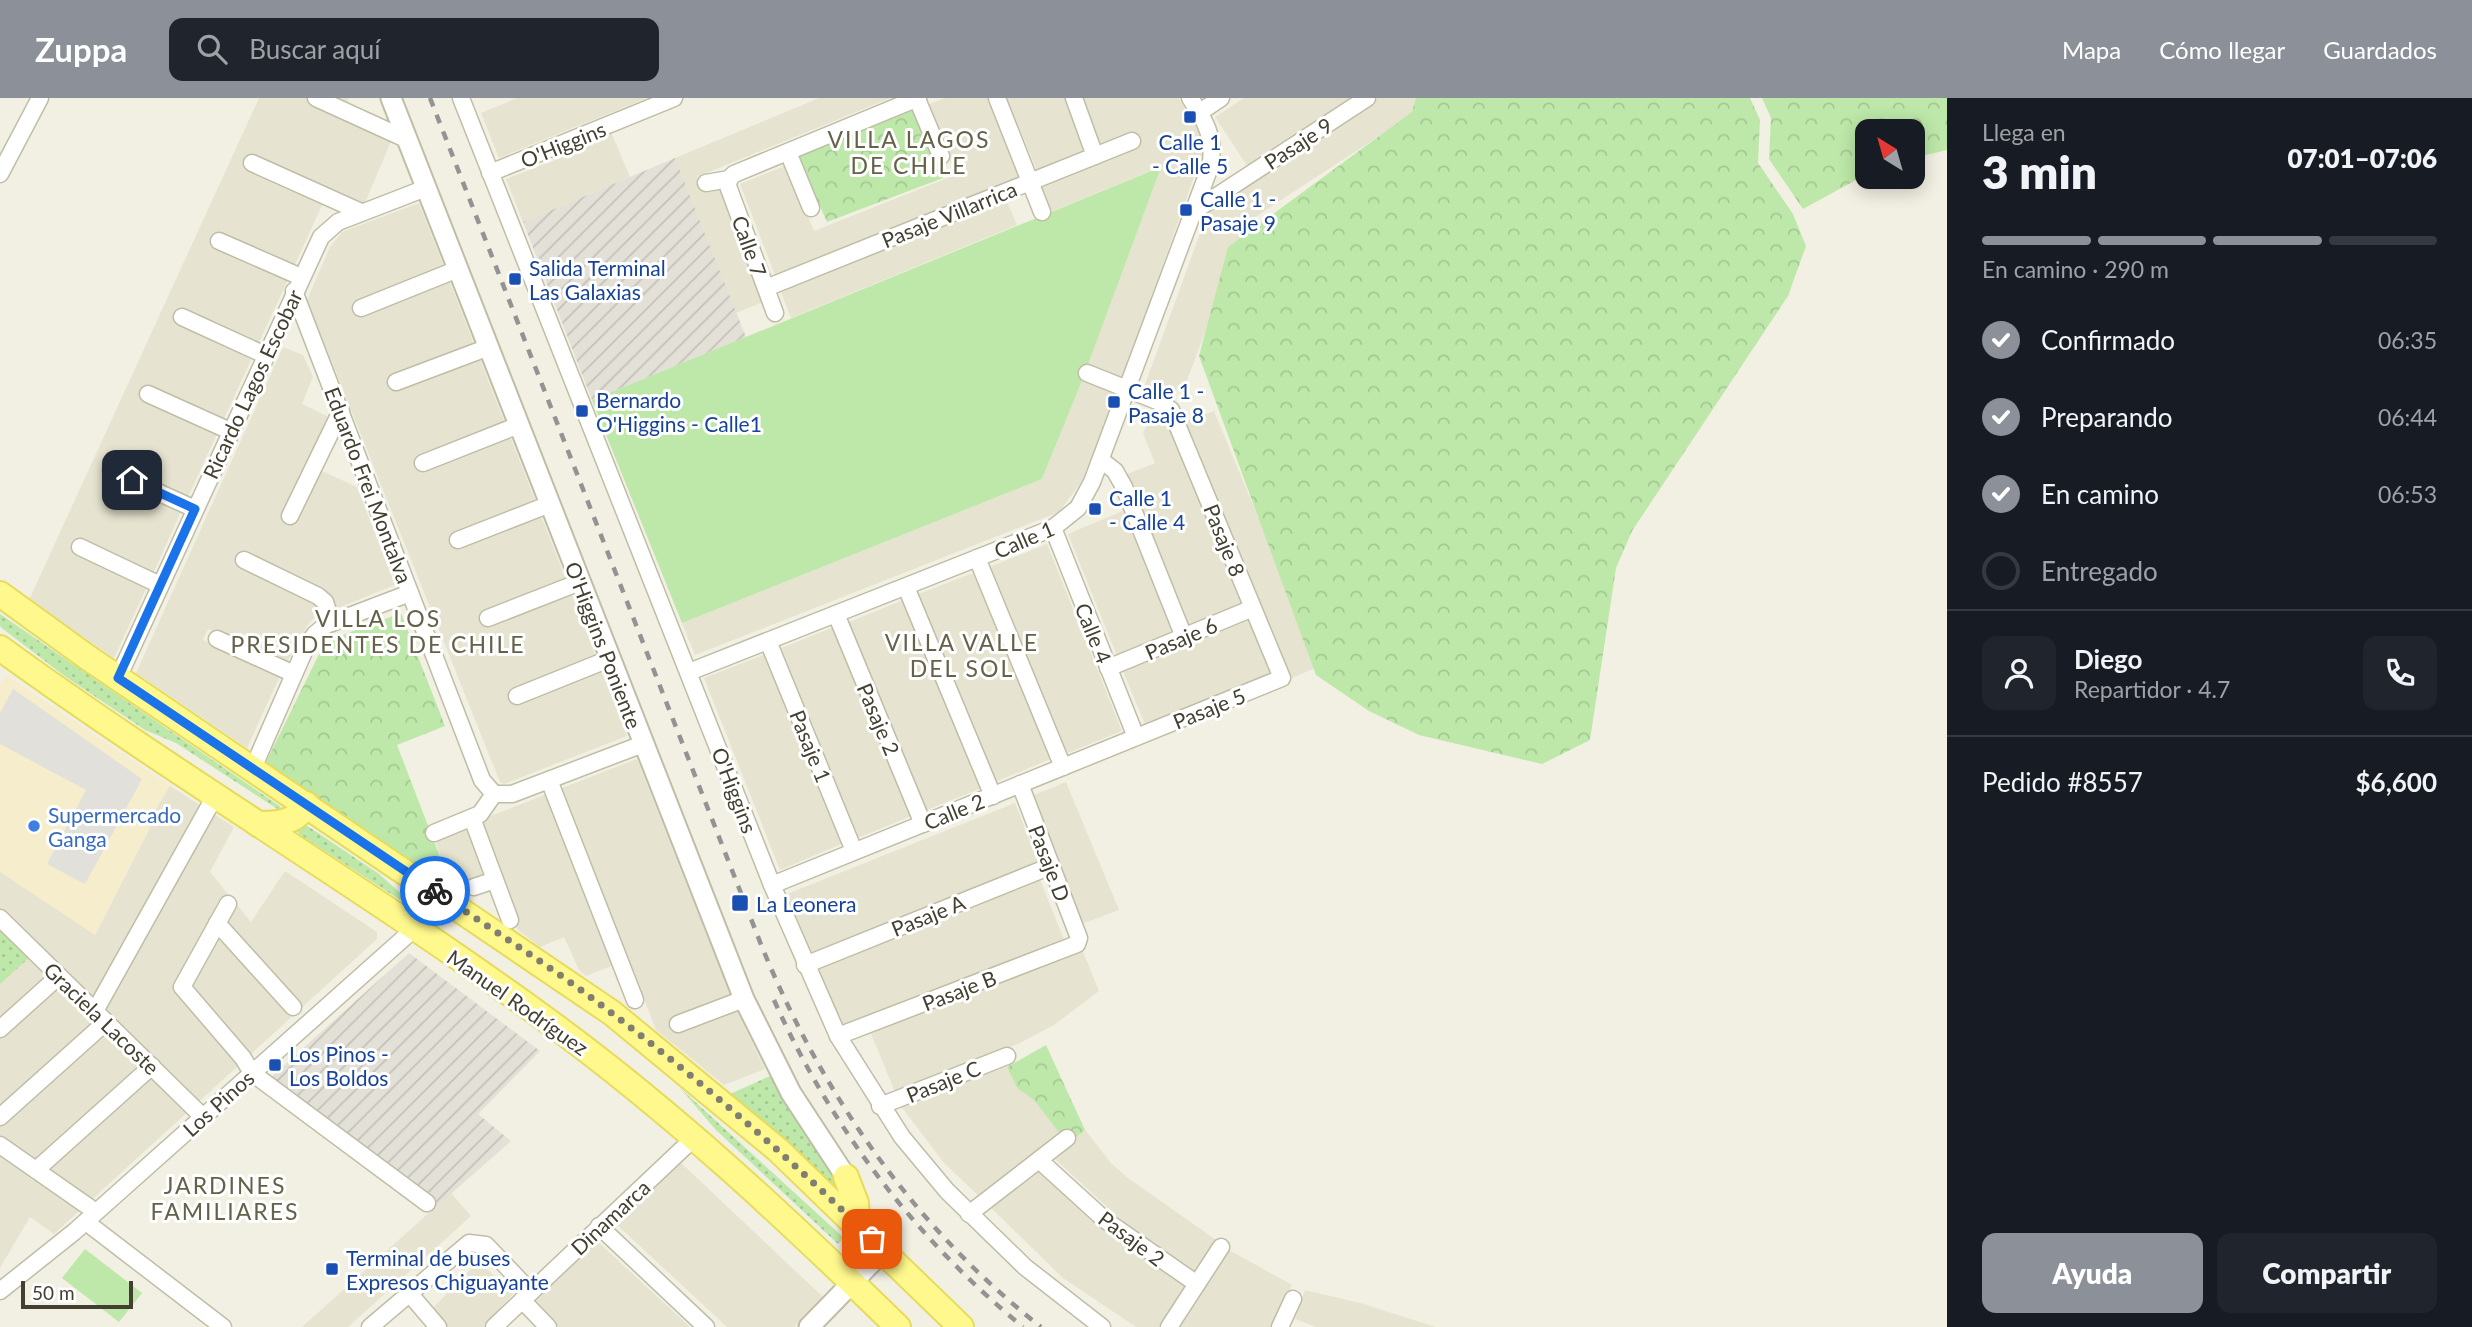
<!DOCTYPE html>
<html lang="es">
<head>
<meta charset="utf-8">
<style>
  :root { --surface:#171b24; --page:#20242c; --text:#f1f3f6; --muted:#9ea1a6; --line:#363941; --accent:#8c9099 }
  body { margin:0; font-family:Lato,sans-serif; background:var(--page); color:var(--text); height:100vh; display:flex; flex-direction:column; font-size:26px; white-space:nowrap }
  * { box-sizing:border-box; margin:0 }
  p { font-size:23px; color:var(--muted) }
  .icon { flex:none; width:38px; height:38px; fill:none; stroke:currentColor; stroke-width:2; stroke-linecap:round; stroke-linejoin:round }
  .map { position:relative; flex:1; overflow:hidden }
  .details { display:flex; flex-direction:column; background:var(--surface); width:525px }
  .details>* { flex:none }
  .needle { width:46px; rotate:323deg }
  .controls { position:absolute; left:1855px; top:21px; display:grid; gap:14px }
  .controls a { display:grid; place-items:center; width:70px; height:70px; border-radius:14px; background:var(--surface); box-shadow:0 4px 18px #0003; font-size:35px }
  .scale { position:absolute; left:21px; bottom:18px; width:112px; box-sizing:border-box; padding-left:7px; border:4px solid #434032; border-top:0; font-size:19px; line-height:24px; white-space:nowrap; color:#434032; -webkit-text-stroke:5px #fff; paint-order:stroke }
  .pin { position:absolute; display:grid; place-items:center; width:60px; height:60px; color:#fff; margin:-30px; border-radius:14px; box-shadow:0 4px 10px #0006 }
  .courier { position:absolute; display:grid; place-items:center; width:70px; height:70px; margin:-35px; border:5px solid #1a73e8; border-radius:50%; background:#fff; color:#222; box-shadow:0 2px 9px #0007 }
  .overview em { font-style:normal; font-weight:800 }
  .overview div { display:flex; flex-direction:column-reverse }
  .overview { display:flex; align-items:center; justify-content:space-between; height:119px; padding:0 35px }
  h1 { font-size:46px; font-weight:800; line-height:52px }
  .bar { display:grid; grid-template-columns:repeat(4,1fr); gap:10px 7px; align-content:center; height:84px; padding:0 35px }
  .bar i { height:9px; border-radius:5px; background:var(--line) }
  .bar .on { background:var(--accent) }
  .bar p { grid-column:span 4 }
  .line { display:flex; align-items:center; gap:18px; padding:0 35px; border-top:2px solid var(--line) }
  .line div { flex:1 }
  .round { display:grid; place-items:center; flex:none; width:74px; height:74px; border-radius:14px; background:var(--page) }
  ol { padding:0 35px; list-style:none }
  li { display:flex; align-items:center; gap:21px; height:77px }
  li p { margin-inline-start:auto }
  li .icon { padding:7px; border-radius:50%; background:var(--accent); color:#fff; stroke-width:4 }
  li:last-child { color:var(--muted) }
  li i { width:38px; height:38px; border:4px solid var(--line); border-radius:50% }
  .action { display:flex; gap:14px; margin-top:auto; padding:14px 35px }
  .action a { flex:1; height:80px; border-radius:14px; background:var(--accent); color:#fff; font-size:28px; font-weight:800; line-height:80px; text-align:center }
  .action a+a { background:var(--page); color:var(--text) }
  header { display:flex; align-items:center; gap:42px; box-sizing:border-box; height:98px; padding:0 35px; background:var(--accent); color:#fff }
  header strong { font-size:33px }
  nav { display:flex; gap:38px; margin-inline-start:auto; font-size:24px }
  .search { width:490px; height:63px; background:var(--page); display:flex; align-items:center; gap:18px; box-sizing:border-box; padding:0 24px; border-radius:14px; color:var(--muted); font-size:26px }
  main { display:flex; flex:1; min-height:0 }
  .map>svg:first-child { display:block }
  .residential { fill:#e6e4d0 }
  .commercial { fill:#f5edcb }
  .industrial { fill:url(#industrial-furrows) }
  .grass { fill:url(#grass-dots) }
  .forest { fill:url(#forest-crowns) }
  .pitch { fill:#bde8a9 }
  .parking { fill:#e1e0db }
  .lines { fill:none; stroke-linecap:round; stroke-linejoin:round }
  .minor-casing { stroke:#c0bda7; stroke-width:19 }
  .tertiary-casing { stroke:#c0bda7; stroke-width:23 }
  .primary-casing { stroke:#e6db5b; stroke-width:28 }
  .minor { stroke:#fff; stroke-width:16 }
  .tertiary { stroke:#fff; stroke-width:19 }
  .primary { stroke:#fff88d; stroke-width:24 }
  .rail { stroke:#939393; stroke-width:4.5; stroke-dasharray:9 9; stroke-linecap:butt }
  .done { stroke:#807e70; stroke-width:7; stroke-dasharray:0 12.6 }
  .route { stroke:#1a73e8; stroke-width:9 }
  .transit-dot { fill:#1a4fb4; stroke:#fff; stroke-width:2.5 }
  .shop-dot { fill:#3f7fe0; stroke:#fff; stroke-width:2.5 }
  .labels { text-anchor:middle; dominant-baseline:central; stroke-width:6; stroke-linejoin:round; paint-order:stroke }
  .transit-label { font-size:21px; fill:#164399; stroke:#fff; text-anchor:start }
  .street-label { font-size:21px; fill:#434032; stroke:#fff }
  .shop-label { font-size:21px; fill:#366cbe; stroke:#fff; text-anchor:start }
  .neighbourhood-label { font-size:23px; letter-spacing:2px; fill:#666149; stroke:#fff }
</style>
</head>
<body>
<header>
<strong>Zuppa</strong>
<div class="search"><svg class="icon" aria-label="search" viewBox="0 0 24 24"><circle cx="10" cy="10" r="6"/><path d="M15 15l6 6"/></svg>Buscar aquí</div>
<nav><a>Mapa</a><a>Cómo llegar</a><a>Guardados</a></nav>
</header>
<main>
<div class="map">
<svg width="1947" height="1229" viewBox="0 0 1947 1229">
  <defs>
    <pattern id="industrial-furrows" width="10" height="10" patternUnits="userSpaceOnUse" patternTransform="scale(1.75)"><rect width="10" height="10" fill="#e3e0d7"/><path d="M-1 1l2-2M0 10L10 0M9 11l2-2" fill="none" stroke="#c4c1b9"/></pattern>
    <pattern id="grass-dots" width="8" height="8" patternUnits="userSpaceOnUse" patternTransform="scale(1.75)"><rect width="8" height="8" fill="#bde8a9"/><path d="M2 2h.1M6 6h.1" fill="none" stroke="#a4c892" stroke-width="1.8" stroke-linecap="round"/></pattern>
    <pattern id="forest-crowns" width="20" height="18" patternUnits="userSpaceOnUse" patternTransform="scale(1.75)"><rect width="20" height="18" fill="#bde8a9"/><path d="M2 6a3 3 0 1 1 6 0M12 15a3 3 0 1 1 6 0" fill="none" stroke="#a4c892"/></pattern>
  </defs>
  <rect width="100%" height="100%" fill="#f2f0e2"/>
  <g class="residential">
    <path d="M259,0H349L342,18L392,41L365,105L330,90L188,399L111,365L107,376L182,411L153,476L79,441L74,454L147,489L114,560L29,502Z"/>
    <path d="M517,0H647L499,60L481,15Z"/>
    <path d="M819,0H890L697,79L703,93L718,87L763,204L736,215L675,60Z"/>
    <path d="M945,0H989L1020,80L775,177L740,86L787,67L814,133L955,77L927,7Z"/>
    <path d="M1007,0H1068L1087,49L1085,55L1038,75Z"/>
    <path d="M1081,0H1178L1197,27L1205,48L1122,282L1087,268L1160,69L1050,114L1041,90L1043,86L1140,48L1134,34L1100,48Z"/>
    <path d="M1244,0H1351L1248,69L1215,19Z"/>
    <path d="M1378,0H1416L1422,10L1246,125L1185,288L1179,287L1171,302L1143,292L1209,111Z"/>
    <path d="M611,34L630,79L523,124L506,81L563,59V56L587,47L586,44Z"/>
    <path d="M1006,101L1017,127L791,220L780,192Z"/>
    <path d="M419,105L627,638L504,686L500,684L307,202L330,149L342,134Z"/>
    <path d="M283,249L303,257L313,279L302,306L327,318L330,325L282,423L294,427L320,372L357,389L395,487L333,512L326,494L241,454L237,463L319,503L323,512L309,525L286,566L208,531L203,542L280,578L247,650L136,575Z"/>
    <path d="M1083,280L1117,293L1082,383L1059,414L695,557L682,525L1042,381Z"/>
    <path d="M1155,311L1164,317L1243,509L1190,530L1125,377L1155,365L1143,335Z"/>
    <path d="M1214,313L1320,568L1290,581L1184,324Z"/>
    <path d="M1125,412L1175,535L1117,558L1068,436Z"/>
    <path d="M1047,446L1122,633L1065,656L987,470Z"/>
    <path d="M973,475L1051,661L995,684L916,497Z"/>
    <path d="M903,502L982,690L924,713L847,525Z"/>
    <path d="M1250,522L1272,576L1146,629L1123,573Z"/>
    <path d="M834,529L911,718L858,740L781,550Z"/>
    <path d="M766,556L844,745L780,772L704,580Z"/>
    <path d="M637,661L731,899L670,922L674,934L736,911L765,971L724,987L656,932L562,690Z"/>
    <path d="M1066,684L1119,812L1082,826L1032,698Z"/>
    <path d="M170,688L234,729L210,774L251,824L285,773L377,834V841L54,1136L30,1119L0,1170V771L95,837L150,730L146,727Z"/>
    <path d="M547,696L614,867L586,878L579,872L564,839L540,849L517,831L478,723Z"/>
    <path d="M1015,705L1039,767L812,857L787,796Z"/>
    <path d="M470,726L488,776L452,790L434,740Z"/>
    <path d="M1039,779L1065,844L844,932L817,869Z"/>
    <path d="M1082,851L1099,893L1054,927L1018,946L895,994L870,933Z"/>
    <path d="M1007,969L1017,990L1034,1002L1062,1036L980,1099L944,1065L900,1007Z"/>
    <path d="M1085,1032L1111,1065L1128,1080L1219,1144L1199,1176L1131,1131L1053,1059Z"/>
    <path d="M679,1063L823,1199L794,1229H727L615,1125Z"/>
    <path d="M1037,1068L1190,1189L1162,1229H1136L1063,1180L989,1108Z"/>
    <path d="M451,1095L471,1118L348,1229H302Z"/>
    <path d="M597,1143L690,1229H559L533,1205Z"/>
    <path d="M1229,1152L1292,1187L1274,1229H1177Z"/>
    <path d="M479,1163L513,1196L483,1229H448L432,1211Z"/>
    <path d="M1305,1192L1360,1205L1436,1229H1316L1295,1221Z"/>
  </g>
  <path class="commercial" d="M6,577L170,688L146,727L150,729L95,837L0,774V587Z"/>
  <g class="industrial">
    <path d="M675,60L746,239L592,302L523,124Z"/>
    <path d="M409,855L540,953L478,1016L511,1043L436,1109L269,981Z"/>
  </g>
  <g class="grass">
    <path d="M0,516L281,709L279,712L176,645L145,632L66,579L3,531L0,528Z"/>
    <path d="M303,725L379,776L415,808L414,811L299,736L297,732Z"/>
    <path d="M0,832L29,860L0,886Z"/>
    <path d="M770,978L844,1086L853,1108L728,997Z"/>
    <path d="M680,990L844,1140L838,1146L716,1032Z"/>
  </g>
  <g class="forest">
    <path d="M1416,0H1750L1760,22L1758,65L1793,116L1806,148L1788,198L1632,433L1616,470L1590,642L1542,666L1419,637L1369,613L1316,577L1199,258L1228,149L1412,14Z"/>
    <path d="M1762,0H1947V52L1913,60V33H1867V76L1803,111L1769,61L1771,20Z"/>
    <path d="M914,11L943,80L827,124L798,59Z"/>
    <path d="M401,515L445,628L397,647L452,790L266,664L323,548L335,540Z"/>
    <path d="M1046,947L1085,1032L1068,1046L1034,1002L1017,990L1007,969Z"/>
  </g>
  <g class="pitch">
    <path d="M1161,69L1083,280L1042,381L682,525L592,302Z"/>
    <path d="M85,1151L142,1195L119,1224L62,1180Z"/>
  </g>
  <path class="parking" d="M13,591L142,681L85,786L47,766L86,692L0,646V615Z"/>
  <g class="lines">
    <defs>
      <g id="minor">
        <path d="M316,0L408,42"/>
        <path d="M461,0L772,787L838,938L902,1039L947,1093L1025,1169L1102,1229"/>
        <path d="M997,0L1042,114"/>
        <path d="M1074,0L1095,58"/>
        <path d="M917,1L941,58"/>
        <path d="M1200,14L1221,0"/>
        <path d="M788,54L811,110"/>
        <path d="M252,65L361,114"/>
        <path d="M490,75L674,0"/>
        <path d="M0,76L40,0"/>
        <path d="M729,81L728,88L775,215"/>
        <path d="M706,85L729,81L734,76L918,0"/>
        <path d="M1194,113L1367,0"/>
        <path d="M219,143L301,179"/>
        <path d="M766,190L1132,43"/>
        <path d="M294,193L482,682L494,696"/>
        <path d="M361,210L458,171"/>
        <path d="M182,219L265,257"/>
        <path d="M396,284L489,249"/>
        <path d="M148,296L230,333"/>
        <path d="M1101,362L1115,373L1124,389L1184,539"/>
        <path d="M423,365L519,327"/>
        <path d="M111,373L195,411"/>
        <path d="M290,418L341,313"/>
        <path d="M1053,430L1136,639"/>
        <path d="M458,442L550,406"/>
        <path d="M80,449L160,487"/>
        <path d="M977,460L1063,669"/>
        <path d="M244,462L318,498L325,504L332,525"/>
        <path d="M906,489L993,698"/>
        <path d="M836,516L923,726"/>
        <path d="M488,520L580,484"/>
        <path d="M217,541L294,576"/>
        <path d="M768,543L854,753"/>
        <path d="M1108,570L1253,510"/>
        <path d="M689,574L1053,430L1078,410L1092,384L1210,69C1216,41 1205,22 1190,0"/>
        <path d="M118,580L321,139L338,124L426,90"/>
        <path d="M517,598L609,561"/>
        <path d="M253,670L306,549L315,536L326,527L410,495"/>
        <path d="M549,682L635,902"/>
        <path d="M494,696H512L643,646"/>
        <path d="M472,720L510,822"/>
        <path d="M434,735L480,716L494,696"/>
        <path d="M772,787L1282,580L1171,312L1162,305L1087,275"/>
        <path d="M474,789L495,782"/>
        <path d="M228,806L182,889L243,960L252,975L427,1105"/>
        <path d="M0,820L203,1019"/>
        <path d="M217,825L293,909"/>
        <path d="M805,867L1051,768"/>
        <path d="M95,913L215,698"/>
        <path d="M678,926L744,901"/>
        <path d="M0,931L59,878"/>
        <path d="M838,938L1077,846L1079,840L1020,686"/>
        <path d="M880,1008L1007,958"/>
        <path d="M0,1019L106,924"/>
        <path d="M0,1047L96,1114"/>
        <path d="M1039,1062L1105,1122L1197,1186"/>
        <path d="M36,1072L152,968"/>
        <path d="M969,1116L1067,1040"/>
        <path d="M86,1124L223,1229"/>
        <path d="M599,1128L706,1229"/>
        <path d="M0,1193L74,1134L414,831"/>
        <path d="M409,1195L438,1229"/>
        <path d="M522,1202L548,1229"/>
        <path d="M370,1229L469,1145L486,1147L531,1194"/>
        <path d="M494,1229L695,1039"/>
        <path d="M1169,1229L1221,1149"/>
        <path d="M1280,1229L1293,1201"/>
      </g>
      <g id="tertiary">
        <path d="M391,0L744,901L791,995L846,1079"/>
        <path d="M809,1229L883,1153"/>
      </g>
      <g id="primary">
        <path d="M0,496L87,559L612,915L778,1052L961,1229"/>
        <path d="M0,550C179,680 370,793 548,923C674,1015 786,1120 898,1229"/>
        <path d="M258,726C277,726 297,725 306,706"/>
        <path d="M846,1079L856,1105L858,1128"/>
      </g>
    </defs>
    <use href="#minor" class="minor-casing"/>
    <use href="#tertiary" class="tertiary-casing"/>
    <use href="#primary" class="primary-casing"/>
    <use href="#minor" class="minor"/>
    <use href="#tertiary" class="tertiary"/>
    <use href="#primary" class="primary"/>
    <g class="rail">
      <path d="M430,0L762,849C823,998 914,1129 1041,1229"/>
      <path d="M774,902C831,1030 915,1140 1023,1229"/>
    </g>
  </g>
  <g class="lines">
    <path class="done" d="M435,793C485,827 536,859 585,895C686,970 782,1052 872,1141"/>
    <path class="route" d="M132,382L195,411L118,580L435,793"/>
  </g>
  <g class="transit-dot">
    <rect x="1183" y="12" width="14" height="14" rx="3.5"/>
    <rect x="1179" y="105" width="14" height="14" rx="3.5"/>
    <rect x="508" y="174" width="14" height="14" rx="3.5"/>
    <rect x="1107" y="297" width="14" height="14" rx="3.5"/>
    <rect x="575" y="306" width="14" height="14" rx="3.5"/>
    <rect x="1088" y="404" width="14" height="14" rx="3.5"/>
    <rect x="731" y="796" width="18" height="18" rx="3.5"/>
    <rect x="268" y="960" width="14" height="14" rx="3.5"/>
    <rect x="325" y="1164" width="14" height="14" rx="3.5"/>
  </g>
  <circle class="shop-dot" cx="34" cy="728" r="7"/>
  <g class="labels">
    <g class="transit-label">
      <text x="1190" y="43" text-anchor="middle">Calle 1<tspan x="1190" dy="24">- Calle 5</tspan></text>
      <text x="1200" y="100">Calle 1 -<tspan x="1200" dy="24">Pasaje 9</tspan></text>
      <text x="529" y="169">Salida Terminal<tspan x="529" dy="24">Las Galaxias</tspan></text>
      <text x="1128" y="292">Calle 1 -<tspan x="1128" dy="24">Pasaje 8</tspan></text>
      <text x="596" y="301">Bernardo<tspan x="596" dy="24">O'Higgins - Calle1</tspan></text>
      <text x="1109" y="399">Calle 1<tspan x="1109" dy="24">- Calle 4</tspan></text>
      <text x="756" y="805">La Leonera</text>
      <text x="289" y="955">Los Pinos -<tspan x="289" dy="24">Los Boldos</tspan></text>
      <text x="346" y="1159">Terminal de buses<tspan x="346" dy="24">Expresos Chiguayante</tspan></text>
    </g>
    <g class="street-label">
      <text transform="translate(1298 45) rotate(-33)">Pasaje 9</text>
      <text transform="translate(563 46) rotate(-22)">O'Higgins</text>
      <text transform="translate(949 116) rotate(-22)">Pasaje Villarrica</text>
      <text transform="translate(750 148) rotate(70)">Calle 7</text>
      <text transform="translate(252 286) rotate(-65)">Ricardo Lagos Escobar</text>
      <text transform="translate(369 387) rotate(69)">Eduardo Frei Montalva</text>
      <text transform="translate(1024 441) rotate(-23)">Calle 1</text>
      <text transform="translate(1225 442) rotate(68)">Pasaje 8</text>
      <text transform="translate(1094 535) rotate(68)">Calle 4</text>
      <text transform="translate(1181 540) rotate(-23)">Pasaje 6</text>
      <text transform="translate(604 547) rotate(69)">O'Higgins Poniente</text>
      <text transform="translate(1209 610) rotate(-22)">Pasaje 5</text>
      <text transform="translate(879 621) rotate(67)">Pasaje 2</text>
      <text transform="translate(811 648) rotate(68)">Pasaje 1</text>
      <text transform="translate(735 692) rotate(69)">O'Higgins</text>
      <text transform="translate(954 713) rotate(-22)">Calle 2</text>
      <text transform="translate(1050 765) rotate(69)">Pasaje D</text>
      <text transform="translate(928 817) rotate(-22)">Pasaje A</text>
      <text transform="translate(959 892) rotate(-21)">Pasaje B</text>
      <text transform="translate(518 904) rotate(35)">Manuel Rodríguez</text>
      <text transform="translate(102 920) rotate(44)">Graciela Lacoste</text>
      <text transform="translate(943 983) rotate(-22)">Pasaje C</text>
      <text transform="translate(218 1005) rotate(-42)">Los Pinos</text>
      <text transform="translate(610 1119) rotate(-43)">Dinamarca</text>
      <text transform="translate(1132 1140) rotate(37)">Pasaje 2</text>
    </g>
    <g class="shop-label">
      <text x="48" y="716">Supermercado<tspan x="48" dy="24">Ganga</tspan></text>
    </g>
    <g class="neighbourhood-label">
      <text x="909" y="41">VILLA LAGOS<tspan x="909" dy="26">DE CHILE</tspan></text>
      <text x="378" y="520">VILLA LOS<tspan x="378" dy="26">PRESIDENTES DE CHILE</tspan></text>
      <text x="962" y="544">VILLA VALLE<tspan x="962" dy="26">DEL SOL</tspan></text>
      <text x="225" y="1087">JARDINES<tspan x="225" dy="26">FAMILIARES</tspan></text>
    </g>
  </g>
</svg>
<div class="controls">
<a><svg class="needle" viewBox="-14 -14 28 28"><path d="M0-13l5 13h-10z" fill="#e53935"/><path d="M0 13l5-13h-10z" fill="#9ea1a6"/></svg></a>
</div>
<div class="scale">50 m</div>
<div class="pin" style="left:872px;top:1141px;background:#ea580c"><svg class="icon" aria-label="bag" viewBox="0 0 24 24"><path d="M5 8h14l-1 12H6zM9 8a3 3 0 0 1 6 0"/></svg></div>
<div class="pin" style="left:132px;top:382px;background:#1f2937"><svg class="icon" aria-label="home" viewBox="0 0 24 24"><path d="M3 11l9-7 9 7M6 9v11h12V9"/></svg></div>
<div class="courier" style="left:435px;top:793px"><svg class="icon" aria-label="bike" viewBox="0 0 24 24"><circle cx="6" cy="16" r="4"/><circle cx="18" cy="16" r="4"/><path d="M6 16l4-8h5l3 8M10 8l3 8H6M13 5h3"/></svg></div>
</div>
<section class="details">
<div class="overview"><div><h1>3 min</h1><p>Llega en</p></div><em>07:01–07:06</em></div>
<div class="bar"><i class="on"></i><i class="on"></i><i class="on"></i><i></i><p>En camino · 290 m</p></div>
<ol>
<li><svg class="icon" aria-label="check" viewBox="0 0 24 24"><path d="M5 12l5 5 9-10"/></svg>Confirmado<p>06:35</p></li>
<li><svg class="icon" aria-label="check" viewBox="0 0 24 24"><path d="M5 12l5 5 9-10"/></svg>Preparando<p>06:44</p></li>
<li><svg class="icon" aria-label="check" viewBox="0 0 24 24"><path d="M5 12l5 5 9-10"/></svg>En camino<p>06:53</p></li>
<li><i></i>Entregado</li>
</ol>
<div class="line" style="height:126px"><a class="round"><svg class="icon" aria-label="person" viewBox="0 0 24 24"><circle cx="12" cy="8" r="4"/><path d="M4 21q1-7 8-7t8 7"/></svg></a><div><b>Diego</b><p>Repartidor · 4.7</p></div><a class="round"><svg class="icon" aria-label="phone" viewBox="0 0 24 24"><path d="M5 4h4l2 5-3 2q2 4 5 5l2-3 5 2v4C11 20 4 13 5 4z"/></svg></a></div>
<div class="line" style="height:91px"><div>Pedido #8557</div><b>$6,600</b></div>
<div class="action"><a>Ayuda</a><a>Compartir</a></div>
</section>
</main>
</body>
</html>
